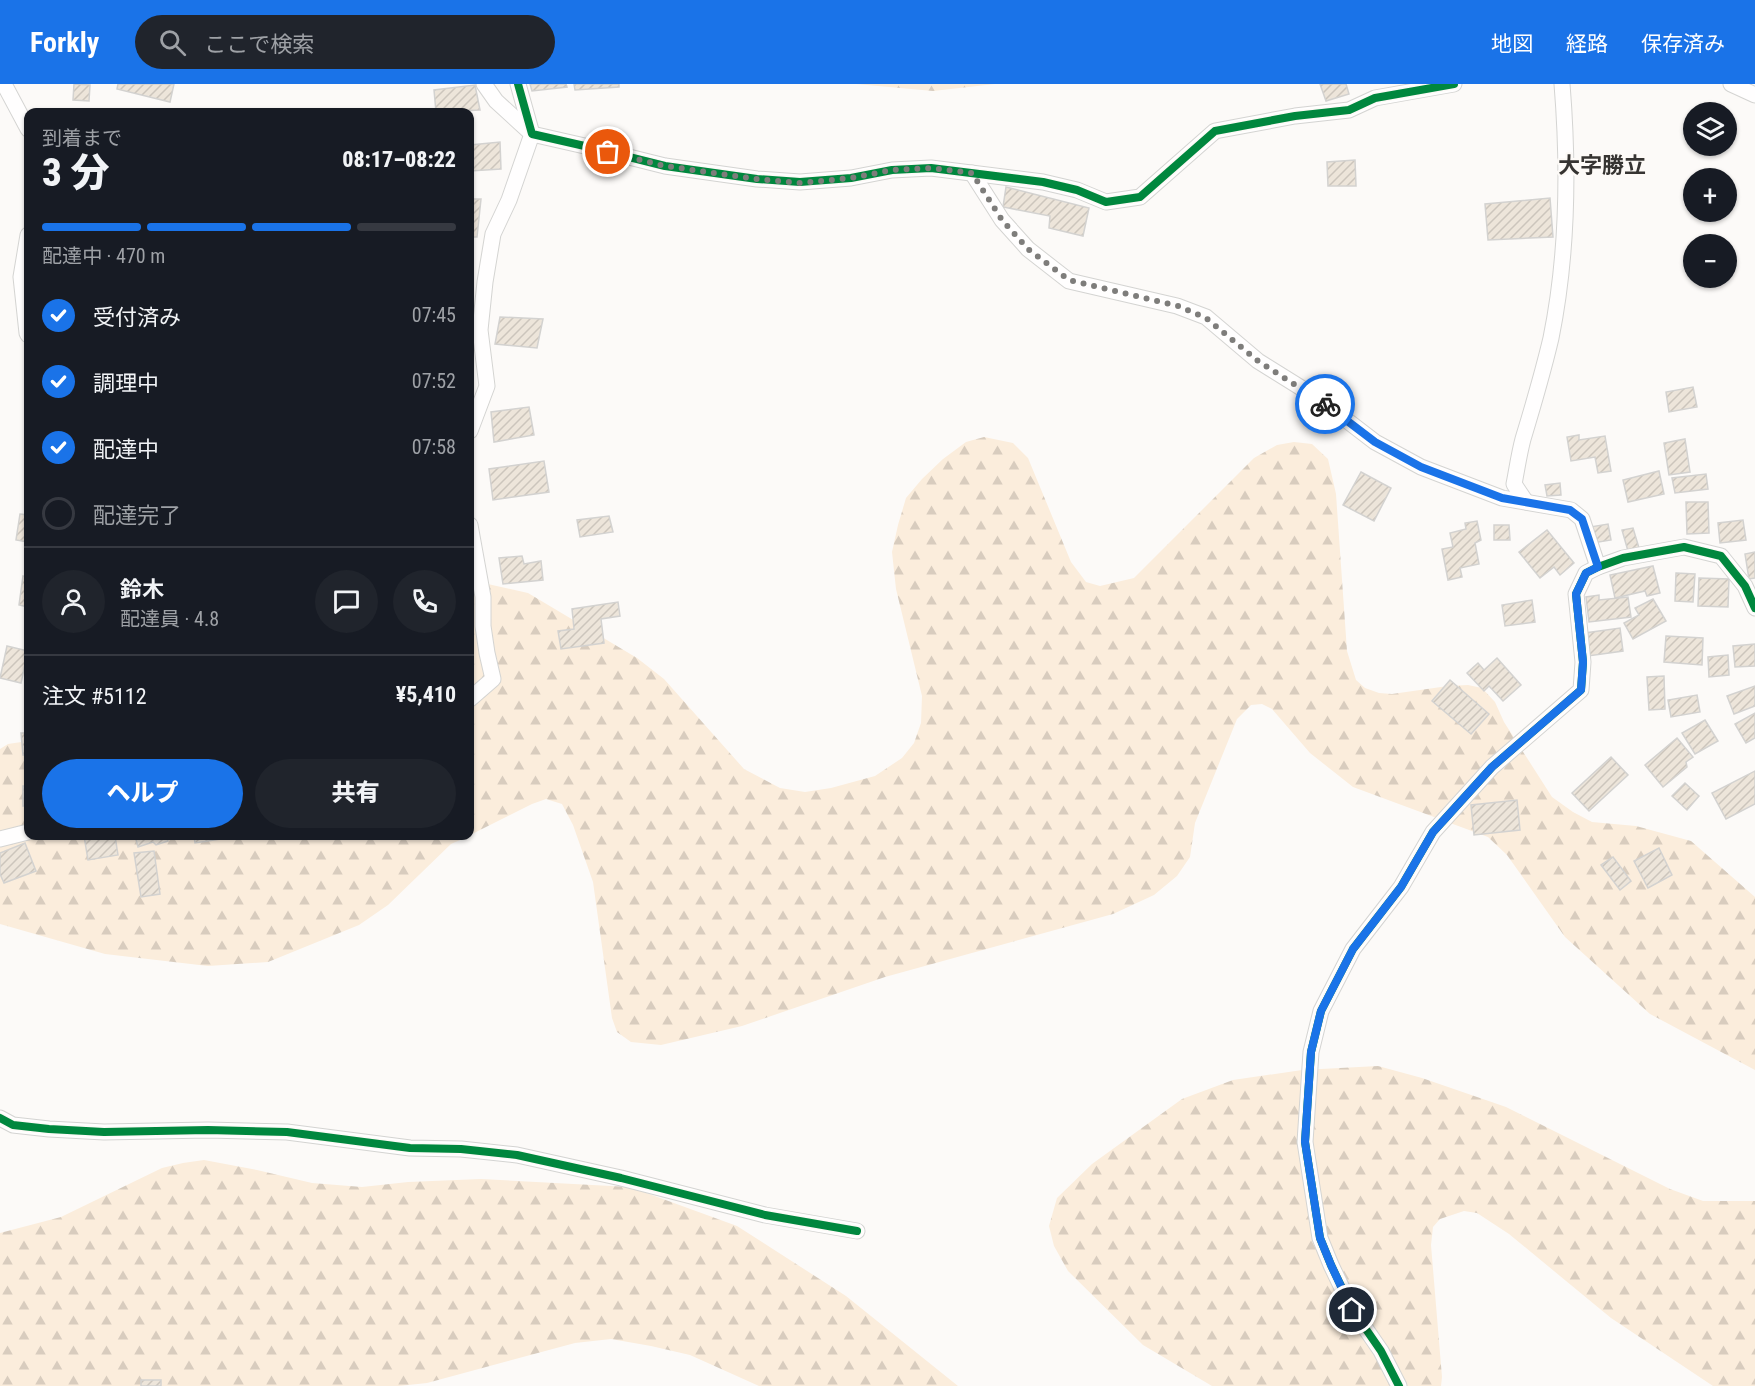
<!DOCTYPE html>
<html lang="ja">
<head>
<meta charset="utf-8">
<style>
  :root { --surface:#171b24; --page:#20242c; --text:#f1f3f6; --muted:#9ea1a6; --line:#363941; --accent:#1a73e8 }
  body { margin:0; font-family:"Roboto Condensed","Noto Sans JP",sans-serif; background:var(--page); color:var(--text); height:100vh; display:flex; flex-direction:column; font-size:22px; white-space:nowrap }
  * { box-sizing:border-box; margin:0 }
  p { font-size:20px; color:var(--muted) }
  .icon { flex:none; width:33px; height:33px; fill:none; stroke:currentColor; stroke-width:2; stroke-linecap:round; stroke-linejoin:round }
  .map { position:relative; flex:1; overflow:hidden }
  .sheet { position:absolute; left:24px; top:24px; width:450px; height:732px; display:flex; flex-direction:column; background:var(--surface); border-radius:12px; box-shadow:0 2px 4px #0004 }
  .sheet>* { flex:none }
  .tools { position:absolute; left:1683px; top:18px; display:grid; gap:12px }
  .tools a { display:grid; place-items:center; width:54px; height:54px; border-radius:50%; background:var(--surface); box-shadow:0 2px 4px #0004; font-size:30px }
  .pin { position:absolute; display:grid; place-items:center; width:51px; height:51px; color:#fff; margin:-26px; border:3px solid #fff; border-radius:50%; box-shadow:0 2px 6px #0007 }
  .courier { position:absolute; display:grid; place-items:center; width:60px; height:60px; margin:-30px; border:4px solid #1a73e8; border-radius:50%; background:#fff; color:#222; box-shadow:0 2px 8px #0007 }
  .head em { font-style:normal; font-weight:800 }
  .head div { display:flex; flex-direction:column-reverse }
  .head { display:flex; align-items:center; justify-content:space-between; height:102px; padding:0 18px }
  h1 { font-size:39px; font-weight:800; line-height:45px }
  .bar { display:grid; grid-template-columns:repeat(4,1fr); gap:9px 6px; align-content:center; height:72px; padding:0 18px }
  .bar i { height:8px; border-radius:4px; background:var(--line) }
  .bar .selected { background:var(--accent) }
  .bar p { grid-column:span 4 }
  .line { display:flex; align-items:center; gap:15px; padding:0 18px; border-top:2px solid var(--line) }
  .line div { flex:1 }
  .round { display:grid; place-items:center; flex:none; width:63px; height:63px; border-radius:32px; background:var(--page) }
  ol { padding:0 18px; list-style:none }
  li { display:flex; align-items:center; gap:18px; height:66px }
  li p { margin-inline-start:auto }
  li .icon { padding:6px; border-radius:50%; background:var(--accent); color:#fff; stroke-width:4 }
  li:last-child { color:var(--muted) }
  li i { width:33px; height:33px; border:3px solid var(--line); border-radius:50% }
  .button { display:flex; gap:12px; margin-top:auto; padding:12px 18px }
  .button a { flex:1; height:69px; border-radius:36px; background:var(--accent); color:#fff; font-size:24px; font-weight:800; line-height:69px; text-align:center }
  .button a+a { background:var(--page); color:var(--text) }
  header { display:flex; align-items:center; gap:36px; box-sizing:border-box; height:84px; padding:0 30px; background:var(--accent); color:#fff }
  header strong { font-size:28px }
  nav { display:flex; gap:33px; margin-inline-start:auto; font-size:21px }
  .search { width:420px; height:54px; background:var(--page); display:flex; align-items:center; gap:15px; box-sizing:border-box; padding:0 21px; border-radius:33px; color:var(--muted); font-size:22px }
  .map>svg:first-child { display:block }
  .forest { fill:url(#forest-firs) }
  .building { fill:url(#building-hatch); stroke:#d3d2d0; stroke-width:1.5 }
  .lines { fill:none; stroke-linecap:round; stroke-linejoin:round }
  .street-casing { stroke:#d4d4d2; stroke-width:17 }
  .street { stroke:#fffefe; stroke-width:15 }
  .cycleway-casing { stroke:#fdfaf7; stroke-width:11 }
  .cycleway { stroke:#00873e; stroke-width:8 }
  .done { stroke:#7e7d7b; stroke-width:6; stroke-dasharray:0 10.8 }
  .route { stroke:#1a73e8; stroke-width:8 }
  .labels { text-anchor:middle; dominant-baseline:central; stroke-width:4.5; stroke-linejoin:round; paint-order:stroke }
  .quarter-label { font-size:22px; font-weight:bold; fill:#363432; stroke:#fdfaf7 }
</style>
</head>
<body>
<header>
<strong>Forkly</strong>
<div class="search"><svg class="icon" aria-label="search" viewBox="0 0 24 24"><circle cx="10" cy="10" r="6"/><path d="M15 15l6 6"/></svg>ここで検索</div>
<nav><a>地図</a><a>経路</a><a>保存済み</a></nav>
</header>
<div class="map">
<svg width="1755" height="1302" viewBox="0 0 1755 1302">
  <defs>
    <pattern id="forest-firs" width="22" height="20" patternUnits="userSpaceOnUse" patternTransform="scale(1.5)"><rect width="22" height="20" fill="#fbeddc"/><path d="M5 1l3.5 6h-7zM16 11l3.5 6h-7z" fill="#d8ccbe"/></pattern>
    <pattern id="building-hatch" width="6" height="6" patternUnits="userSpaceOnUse" patternTransform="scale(1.5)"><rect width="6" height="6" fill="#ede5da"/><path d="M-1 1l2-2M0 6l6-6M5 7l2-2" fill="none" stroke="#ccc5bc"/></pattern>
  </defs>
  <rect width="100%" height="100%" fill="#fcfaf8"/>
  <g class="forest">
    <path d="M856,0H995L933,7Z"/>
    <path d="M984,353L1013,359L1028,374L1071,478L1086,498L1100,502L1134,494L1254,374L1277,361L1294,358L1312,360L1328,375L1336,410L1347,567L1356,596L1365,604L1379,609L1392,610L1448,602L1468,601L1482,604L1495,618L1504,638L1552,713L1573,728L1592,738L1636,742L1691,757L1755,813V986L1650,930L1565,853L1507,771L1488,753L1353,703L1310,669L1272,625L1262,620L1251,621L1237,635L1195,739L1190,773L1177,792L1154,811L1113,830L885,893L742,942L661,961L631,958L617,948L612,934L593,798L573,741L562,720L546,715L532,720L470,751V496L528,509L637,574L664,595L744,685L780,704L805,708L831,704L875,692L902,674L914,659L921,639L922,612L896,505L892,468L898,441L906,414L922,395L943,375L966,358Z"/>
    <path d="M28,657V752H469L451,760L388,821L359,841L268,878L208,882L105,870L0,840V665L8,660Z"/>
    <path d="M1378,982L1422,994L1506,1023L1670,1105L1703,1117H1755V1302H1713L1611,1234L1509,1150L1477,1129L1464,1127L1440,1135L1433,1143L1431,1161L1442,1293L1441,1302H1212L1143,1261L1068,1187L1054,1162L1049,1142L1057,1114L1092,1080L1182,1015L1233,996L1302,986Z"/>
    <path d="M204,1076L257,1086L312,1099L362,1103L408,1098L481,1095L630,1103L737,1142L846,1212L958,1302H759L690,1271L651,1262L611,1255L575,1259L427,1299L399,1302H0V1149L61,1133L162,1084L183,1079Z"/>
  </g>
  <g class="building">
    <path d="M74,0L90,1L89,17L73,16Z"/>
    <path d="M118,0H174L170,18L117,5Z"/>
    <path d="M530,0H566L567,3L532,7Z"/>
    <path d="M574,0H619V3L575,6Z"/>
    <path d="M1320,0H1346L1349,10L1326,17Z"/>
    <path d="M475,1L480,26L436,28L434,6Z"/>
    <path d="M500,58L501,85L470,87V61Z"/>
    <path d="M1355,76L1356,102H1328L1327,78Z"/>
    <path d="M1006,103L1089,124L1083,152L1049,144L1050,132L1003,123Z"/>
    <path d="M1550,114L1553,153L1488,156L1485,120Z"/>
    <path d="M470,115H481L477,153H470Z"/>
    <path d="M500,233L543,235L537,264L495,260Z"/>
    <path d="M1693,303L1697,323L1669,328L1666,308Z"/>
    <path d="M529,323L534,351L494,358L491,328Z"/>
    <path d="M1579,351V356L1605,352L1611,387L1598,389L1595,373L1571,377L1567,353Z"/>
    <path d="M1685,355L1690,388L1669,391L1664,359Z"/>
    <path d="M544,377L549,408L493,416L489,385Z"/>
    <path d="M1659,387L1664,410L1628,418L1623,396Z"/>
    <path d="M1361,388L1391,404L1374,437L1343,421Z"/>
    <path d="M1706,390L1708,405L1675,409L1672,394Z"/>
    <path d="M1560,399L1561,411L1547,412L1545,401Z"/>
    <path d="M1686,418H1708L1709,449L1687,450Z"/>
    <path d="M20,430L28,431V458L16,456Z"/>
    <path d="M609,432L613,448L580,453L577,436Z"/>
    <path d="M1743,436L1746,456L1720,459L1718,439Z"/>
    <path d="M1477,437L1481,456L1475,459L1479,480L1460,484L1462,493L1448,496L1442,465L1453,463L1450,449L1466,445L1465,439Z"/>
    <path d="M1608,440L1611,456L1593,459L1590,443Z"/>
    <path d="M1494,441H1509L1510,456H1494Z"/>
    <path d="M1633,444L1639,464L1628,467L1622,446Z"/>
    <path d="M1547,446L1574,479L1560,491L1554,483L1540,494L1519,468Z"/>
    <path d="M1755,468V494L1749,495L1745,470Z"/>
    <path d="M522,472L524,480L541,477L543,496L503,500L499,474Z"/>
    <path d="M1653,482L1660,509L1647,512L1645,507L1615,514L1610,491Z"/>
    <path d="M1676,489L1695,490L1693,518L1675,517Z"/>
    <path d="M23,492L28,493V523L19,521Z"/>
    <path d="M1699,494L1729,495L1728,523L1698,522Z"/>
    <path d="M1599,511V516L1628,513L1631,533L1589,538L1586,513Z"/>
    <path d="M1653,515L1666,537L1633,555L1624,539L1639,531L1635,524Z"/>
    <path d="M1532,516L1535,538L1505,542L1502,521Z"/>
    <path d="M618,518L620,532L601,535L604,559L561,565L558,547L574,545L572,525Z"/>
    <path d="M1620,544L1623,567L1588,572L1585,549Z"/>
    <path d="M1666,552L1703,554L1702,581L1664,578Z"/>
    <path d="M1755,560V582L1735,583L1733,562Z"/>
    <path d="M7,562L28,567L21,599L0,594Z"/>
    <path d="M1728,571L1729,591L1709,593L1708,573Z"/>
    <path d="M1497,574L1521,601L1503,617L1489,602L1484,607L1467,589L1478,579L1484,586Z"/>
    <path d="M1664,592L1665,625L1649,626L1647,593Z"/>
    <path d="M1450,596L1489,630L1471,650L1432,617Z"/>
    <path d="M1755,602V622L1734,630L1727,612Z"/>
    <path d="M1697,611L1700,628L1671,633L1668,616Z"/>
    <path d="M1755,629V654L1746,659L1735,640Z"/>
    <path d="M1705,636L1718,657L1695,670L1682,649Z"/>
    <path d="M21,649H28V671H23Z"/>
    <path d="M1677,654L1693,673L1686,678L1687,683L1663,703L1645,681Z"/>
    <path d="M1611,673L1628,691L1589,727L1572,709Z"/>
    <path d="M1755,687V720L1726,735L1712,709Z"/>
    <path d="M1685,699L1699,712L1687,726L1672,712Z"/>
    <rect x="23" y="702" width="5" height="20"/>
    <path d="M1517,716L1520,746L1474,751L1471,721Z"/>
    <path d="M84,752H115L118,771L88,776Z"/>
    <path d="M135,752H166L168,757L156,761L153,758L138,763Z"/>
    <path d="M194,752H233L234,753L195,759Z"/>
    <path d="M25,759L36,787L4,799L0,790V769Z"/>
    <path d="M1659,764L1672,791L1648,804L1634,777Z"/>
    <path d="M154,767L160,810L141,813L134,769Z"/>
    <path d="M1613,773L1631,797L1620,806L1601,781Z"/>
    <rect x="141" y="1296" width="20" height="6"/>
  </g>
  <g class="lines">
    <defs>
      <g id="street">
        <path d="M4,0L28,45"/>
        <path d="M518,0L532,50L589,63L665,82L757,95L800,98L851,94L892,86L931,84L1043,98L1077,106L1106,118L1140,113L1215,47L1295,32L1349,26L1375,14L1454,0"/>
        <path d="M1731,0L1755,11"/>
        <path d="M972,89L1002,136L1028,165L1069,197L1177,222L1206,233L1258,277L1319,315L1375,358L1421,383L1502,414L1571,426L1582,435L1598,483"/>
        <path d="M28,151L21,193L27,249L28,251"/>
        <path d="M470,347L487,302L480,246L485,198L493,150L509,116L532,50L496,17L484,0"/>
        <path d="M1526,418L1514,400C1517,385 1519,370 1523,355C1533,322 1543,288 1551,254C1568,170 1569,86 1562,0"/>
        <path d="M470,441L483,513V542L487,569L493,595L470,615"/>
        <path d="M0,755L28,748"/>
        <path d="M0,1034L13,1041L49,1045L104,1048L208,1046L287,1048L410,1064L461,1065L517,1071L621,1094L765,1131L857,1147"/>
        <path d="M1399,1302L1381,1267L1352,1225L1331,1181L1320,1154L1305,1058L1311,968L1321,927L1353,865L1401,803L1433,748L1492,683L1581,606L1583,578L1576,510L1586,489L1598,483L1623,474L1684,463L1721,472L1745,502L1755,524"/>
      </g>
    </defs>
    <use href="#street" class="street-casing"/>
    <use href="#street" class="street"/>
    <defs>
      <g id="cycleway">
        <path d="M518,0L532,50L589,63L665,82L757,95L800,98L851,94L892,86L931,84L1043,98L1077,106L1106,118L1140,113L1215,47L1295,32L1349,26L1375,14L1454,0"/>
        <path d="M0,1034L13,1041L49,1045L104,1048L208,1046L287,1048L410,1064L461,1065L517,1071L621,1094L765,1131L857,1147"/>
        <path d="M1399,1302L1381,1267L1352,1225L1331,1181L1320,1154L1305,1058L1311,968L1321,927L1353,865L1401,803L1433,748L1492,683L1581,606L1583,578L1576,510L1586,489L1598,483L1623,474L1684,463L1721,472L1745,502L1755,524"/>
      </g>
    </defs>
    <use href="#cycleway" class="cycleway-casing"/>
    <use href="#cycleway" class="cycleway"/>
  </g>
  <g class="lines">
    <path class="done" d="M608,68L665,82L757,95L800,99L851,94L892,86L931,84L972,89L1002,136L1028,165L1069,196L1178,222L1206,234L1258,277L1325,320"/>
    <path class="route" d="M1325,320L1375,358L1421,383L1502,414L1570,426L1582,435L1598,483L1586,489L1576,510L1583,578L1581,606L1492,683L1433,748L1401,803L1353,865L1321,927L1311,968L1305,1058L1320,1154L1331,1181L1352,1226"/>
  </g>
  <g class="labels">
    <g class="quarter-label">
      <text x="1602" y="81">大字勝立</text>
    </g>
  </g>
</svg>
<div class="tools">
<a><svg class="icon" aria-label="layers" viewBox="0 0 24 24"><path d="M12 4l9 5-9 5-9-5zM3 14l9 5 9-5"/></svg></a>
<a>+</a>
<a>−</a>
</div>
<div class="pin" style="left:608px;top:68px;background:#ea580c"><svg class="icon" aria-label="bag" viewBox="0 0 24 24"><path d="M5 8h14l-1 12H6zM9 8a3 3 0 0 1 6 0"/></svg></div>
<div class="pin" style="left:1352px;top:1226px;background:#1f2937"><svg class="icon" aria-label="home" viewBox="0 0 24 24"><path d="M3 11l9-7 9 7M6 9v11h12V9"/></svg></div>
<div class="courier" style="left:1325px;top:320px"><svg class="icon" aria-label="bike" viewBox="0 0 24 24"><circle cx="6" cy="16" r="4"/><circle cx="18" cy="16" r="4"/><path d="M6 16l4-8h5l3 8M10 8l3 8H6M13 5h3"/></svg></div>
<section class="sheet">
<div class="head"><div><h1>3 分</h1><p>到着まで</p></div><em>08:17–08:22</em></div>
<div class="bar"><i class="selected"></i><i class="selected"></i><i class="selected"></i><i></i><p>配達中 · 470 m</p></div>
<ol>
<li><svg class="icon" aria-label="check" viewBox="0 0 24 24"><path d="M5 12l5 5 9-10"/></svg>受付済み<p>07:45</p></li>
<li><svg class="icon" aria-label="check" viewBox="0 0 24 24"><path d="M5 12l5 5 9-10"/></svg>調理中<p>07:52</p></li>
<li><svg class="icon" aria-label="check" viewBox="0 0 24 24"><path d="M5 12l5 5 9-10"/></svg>配達中<p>07:58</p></li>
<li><i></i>配達完了</li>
</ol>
<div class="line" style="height:108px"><a class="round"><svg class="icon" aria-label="person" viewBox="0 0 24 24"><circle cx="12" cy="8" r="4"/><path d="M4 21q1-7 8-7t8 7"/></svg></a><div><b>鈴木</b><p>配達員 · 4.8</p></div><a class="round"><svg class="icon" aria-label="chat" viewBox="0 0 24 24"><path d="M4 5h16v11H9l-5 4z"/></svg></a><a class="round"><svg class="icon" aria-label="phone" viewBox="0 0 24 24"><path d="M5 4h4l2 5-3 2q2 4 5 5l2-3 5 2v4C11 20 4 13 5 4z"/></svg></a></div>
<div class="line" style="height:78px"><div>注文 #5112</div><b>¥5,410</b></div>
<div class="button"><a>ヘルプ</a><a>共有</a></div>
</section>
</div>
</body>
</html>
